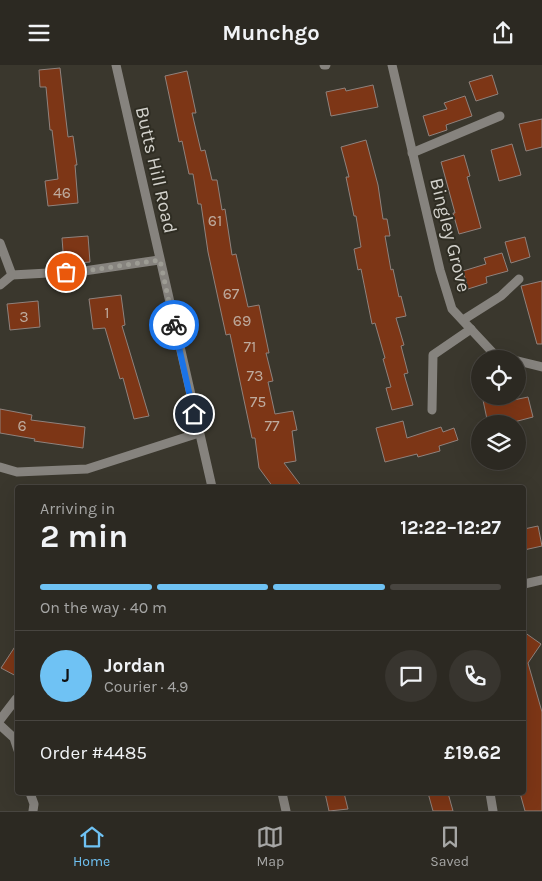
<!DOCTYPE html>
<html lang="en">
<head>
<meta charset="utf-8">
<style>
  :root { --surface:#2c2922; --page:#38352f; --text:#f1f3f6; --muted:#a6a6a5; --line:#484540; --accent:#6fc2f4 }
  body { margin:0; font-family:Karla,sans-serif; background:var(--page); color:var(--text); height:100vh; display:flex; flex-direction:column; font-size:19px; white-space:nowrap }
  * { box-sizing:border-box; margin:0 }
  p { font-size:16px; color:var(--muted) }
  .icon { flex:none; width:28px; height:28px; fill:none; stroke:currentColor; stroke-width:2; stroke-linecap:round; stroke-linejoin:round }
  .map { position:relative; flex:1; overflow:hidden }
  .side { position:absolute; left:15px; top:420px; width:511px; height:310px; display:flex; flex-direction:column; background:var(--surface); border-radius:5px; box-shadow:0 5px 20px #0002,0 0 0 1px var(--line) }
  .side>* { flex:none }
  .fabs { position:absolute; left:471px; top:285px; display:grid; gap:10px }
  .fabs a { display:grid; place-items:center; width:55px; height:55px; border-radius:50%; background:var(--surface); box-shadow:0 5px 20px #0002,0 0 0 1px var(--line); font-size:25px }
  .pin { position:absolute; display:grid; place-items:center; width:42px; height:42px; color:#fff; margin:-21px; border:2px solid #fff; border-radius:50%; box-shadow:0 1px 5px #0007 }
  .courier { position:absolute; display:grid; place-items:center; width:50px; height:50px; margin:-25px; border:4px solid #1a73e8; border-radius:50%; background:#fff; color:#222; box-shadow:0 1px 6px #0007 }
  .head em { font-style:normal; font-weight:700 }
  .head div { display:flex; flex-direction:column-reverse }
  .head { display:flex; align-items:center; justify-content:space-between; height:85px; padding:0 25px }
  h1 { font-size:32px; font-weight:700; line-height:38px }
  .bar { display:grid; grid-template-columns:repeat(4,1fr); gap:8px 5px; align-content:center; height:60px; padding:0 25px }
  .bar i { height:6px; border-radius:4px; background:var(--line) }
  .bar .selected { background:var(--accent) }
  .bar p { grid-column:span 4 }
  .line { display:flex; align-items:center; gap:12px; padding:0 25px; border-top:1px solid var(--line) }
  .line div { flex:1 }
  .round { display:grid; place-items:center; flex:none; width:52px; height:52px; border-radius:26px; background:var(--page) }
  header { display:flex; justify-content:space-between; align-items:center; height:65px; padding:0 25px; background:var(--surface); font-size:22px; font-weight:700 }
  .menu { display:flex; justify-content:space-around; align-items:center; height:70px; border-top:1px solid var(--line); background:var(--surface); font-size:14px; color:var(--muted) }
  .menu a { display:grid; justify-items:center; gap:2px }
  .menu .selected { color:var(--accent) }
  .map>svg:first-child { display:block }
  .building { fill:#7d3616; stroke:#8f827d }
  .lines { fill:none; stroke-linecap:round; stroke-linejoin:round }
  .minor { stroke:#86837e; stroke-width:9 }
  .done { stroke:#9d9c94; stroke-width:5; stroke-dasharray:0 9 }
  .route { stroke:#1a73e8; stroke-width:6 }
  .labels { text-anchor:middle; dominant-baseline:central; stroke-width:4; stroke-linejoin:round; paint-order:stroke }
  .number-label { font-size:16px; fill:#beab9e }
  .street-label { font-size:19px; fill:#d3d2cc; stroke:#2f2d23 }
</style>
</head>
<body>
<header><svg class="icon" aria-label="menu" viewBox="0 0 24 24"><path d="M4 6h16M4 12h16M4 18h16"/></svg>Munchgo<svg class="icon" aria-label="share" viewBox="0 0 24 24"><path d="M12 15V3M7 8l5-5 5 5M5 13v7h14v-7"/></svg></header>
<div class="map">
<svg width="542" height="746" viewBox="0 0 542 746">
  <rect width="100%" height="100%" fill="#3a372d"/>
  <g class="building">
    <path d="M60,3L68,72L73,71L77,100H75L78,138L48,141L45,116L58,114L52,65H50L46,22H40L39,5Z"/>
    <path d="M187,6L196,48H192L201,86L205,85L212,115H217L222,145L225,144L232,190L236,189L248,242L259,240L269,288H266L273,316L268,317L275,349L293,346L297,365L292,366L296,396L284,398L302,422H273L259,403L255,373H252L230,269L226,270L208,187L201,139H198L193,109H189L182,76L179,77L165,11Z"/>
    <path d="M492,10L498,29L476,36L469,17Z"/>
    <path d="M373,20L378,42L331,51L326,27L345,23L346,26Z"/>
    <path d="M465,31L472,51L446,60L447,65L429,71L423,51L447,44L444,38Z"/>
    <path d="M542,54V82L526,86L519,59Z"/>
    <path d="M366,75L378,120L383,154H387L390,171H385L391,205L393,204L399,232L401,231L406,251L396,253L404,280L401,281L408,308L404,309L413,340L392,345L386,323L391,322L383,294L385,293L375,258L372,259L361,204L358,205L354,184L361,182L356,151H354L346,112H349L341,82Z"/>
    <path d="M512,79L521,110L499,116L491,85Z"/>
    <path d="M464,90L470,111L467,112L481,163L459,169L453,148H455L441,97Z"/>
    <path d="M88,171L90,197L64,199L62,173Z"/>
    <path d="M525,172L530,192L511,198L505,177Z"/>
    <path d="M502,188L508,206L486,212L487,218L468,224L463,206L486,199L484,193Z"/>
    <path d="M542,216V279H537L521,221Z"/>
    <path d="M121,230L125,260L122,261L149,351L134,354L123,313L120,314L105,263L93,264L89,234Z"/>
    <path d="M38,236L40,262L10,265L7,239Z"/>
    <path d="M499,331H502L504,337L528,332L533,352L514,357L513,354L488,359L483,335Z"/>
    <path d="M0,344L32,350L31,355L85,362L83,383L34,376L35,374L0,368Z"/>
    <path d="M403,356L407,373L441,362L443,367L454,363L458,375L439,381L440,386L418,392L417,389L385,397L376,363Z"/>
    <path d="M538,461L542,481L524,485V464Z"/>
    <path d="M524,567L541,579L528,598L542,647V746H525L520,728H524Z"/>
    <path d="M18,577V612L1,603Z"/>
    <path d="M325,728H344L348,744L329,746Z"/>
    <path d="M428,728H448L453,746H433Z"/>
  </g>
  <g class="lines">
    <g class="minor">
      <path d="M116,0L212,422"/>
      <path d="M324,0H326"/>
      <path d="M392,0L440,205L452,244L495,290L510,294"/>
      <path d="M412,88L500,51"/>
      <path d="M0,178L12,210L84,206L159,195"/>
      <path d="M0,220L12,210"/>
      <path d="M463,255L501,231L519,214"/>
      <path d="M518,296L542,302"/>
      <path d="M432,345L433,290L471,264"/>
      <path d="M0,402L17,407L87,404L199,368"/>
      <path d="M524,519L542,515"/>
      <path d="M0,655L16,634"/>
      <path d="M0,660L14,673L18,685"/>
      <path d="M30,728L34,739L33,746"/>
      <path d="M282,728L286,746"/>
      <path d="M490,728L493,746"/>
    </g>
  </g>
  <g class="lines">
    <path class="done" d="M66,207L84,206L160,195L174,260"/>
    <path class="route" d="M174,260L194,349"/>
  </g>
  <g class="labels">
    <g class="number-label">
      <text x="62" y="127">46</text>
      <text x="215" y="155">61</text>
      <text x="231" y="228">67</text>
      <text x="107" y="247">1</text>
      <text x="24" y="251">3</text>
      <text x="242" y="255">69</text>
      <text x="250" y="281">71</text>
      <text x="255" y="310">73</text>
      <text x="258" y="336">75</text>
      <text x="22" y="360">6</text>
      <text x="272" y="360">77</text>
    </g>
    <g class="street-label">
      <text transform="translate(156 105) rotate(77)">Butts Hill Road</text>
      <text transform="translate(450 170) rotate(76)">Bingley Grove</text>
    </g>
  </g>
</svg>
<div class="fabs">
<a><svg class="icon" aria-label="locate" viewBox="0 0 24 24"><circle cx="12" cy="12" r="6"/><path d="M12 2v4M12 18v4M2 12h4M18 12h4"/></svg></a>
<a><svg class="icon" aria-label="layers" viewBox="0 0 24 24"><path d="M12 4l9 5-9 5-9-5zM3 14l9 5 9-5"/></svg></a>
</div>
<div class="pin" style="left:66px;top:207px;background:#ea580c"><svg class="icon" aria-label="bag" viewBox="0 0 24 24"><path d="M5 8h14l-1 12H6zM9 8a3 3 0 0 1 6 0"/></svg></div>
<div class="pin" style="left:194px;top:349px;background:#1f2937"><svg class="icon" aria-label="home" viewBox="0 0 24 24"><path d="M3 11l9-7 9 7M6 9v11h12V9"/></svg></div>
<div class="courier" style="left:174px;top:260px"><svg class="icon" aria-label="bike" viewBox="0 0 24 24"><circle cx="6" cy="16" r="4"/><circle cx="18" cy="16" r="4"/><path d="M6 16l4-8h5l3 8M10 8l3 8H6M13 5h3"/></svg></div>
<section class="side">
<div class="head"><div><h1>2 min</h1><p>Arriving in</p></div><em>12:22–12:27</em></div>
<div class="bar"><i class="selected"></i><i class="selected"></i><i class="selected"></i><i></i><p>On the way · 40 m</p></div>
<div class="line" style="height:90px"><b class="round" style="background:var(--accent);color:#111">J</b><div><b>Jordan</b><p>Courier · 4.9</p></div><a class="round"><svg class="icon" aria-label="chat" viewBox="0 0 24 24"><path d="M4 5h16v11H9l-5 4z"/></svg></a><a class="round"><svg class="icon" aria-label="phone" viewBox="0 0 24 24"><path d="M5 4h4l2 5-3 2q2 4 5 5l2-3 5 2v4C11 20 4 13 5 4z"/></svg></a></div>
<div class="line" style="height:65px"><div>Order #4485</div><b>£19.62</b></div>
</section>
</div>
<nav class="menu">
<a class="selected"><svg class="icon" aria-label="home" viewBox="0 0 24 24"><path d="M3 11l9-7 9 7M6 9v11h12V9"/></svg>Home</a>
<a><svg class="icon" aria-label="map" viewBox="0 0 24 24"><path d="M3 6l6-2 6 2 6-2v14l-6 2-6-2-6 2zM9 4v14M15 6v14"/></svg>Map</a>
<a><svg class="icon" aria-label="saved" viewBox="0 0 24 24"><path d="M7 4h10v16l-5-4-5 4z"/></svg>Saved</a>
</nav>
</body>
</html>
